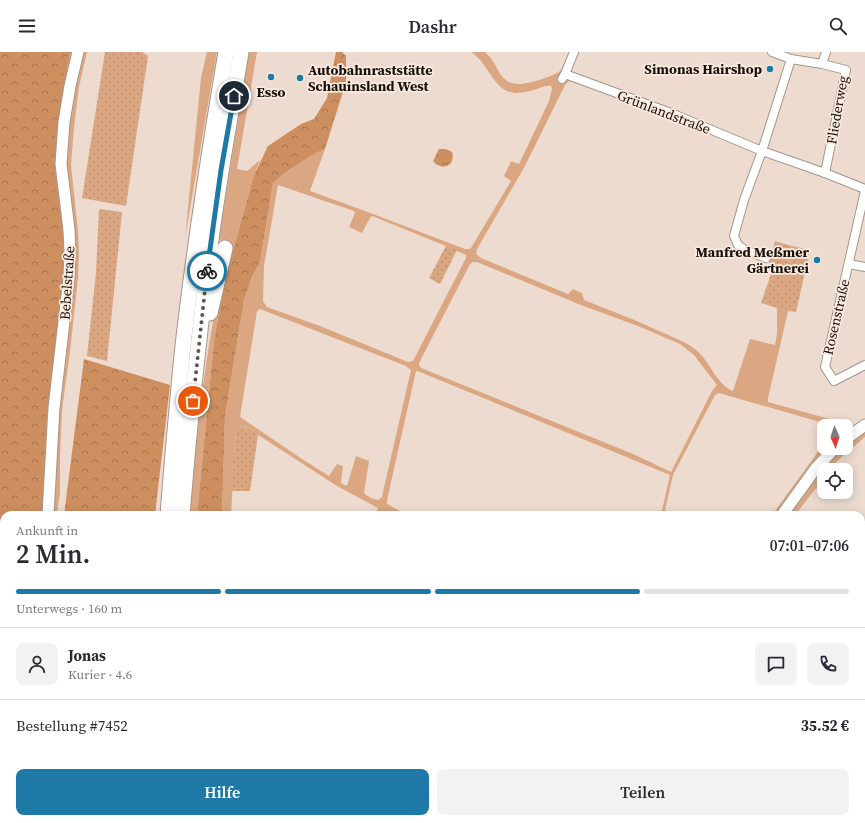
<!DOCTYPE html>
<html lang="de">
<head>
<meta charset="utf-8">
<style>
  :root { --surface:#fff; --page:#f2f2f3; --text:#2b2b33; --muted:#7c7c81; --line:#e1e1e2; --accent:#1f79a7 }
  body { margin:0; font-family:"Source Serif 4",serif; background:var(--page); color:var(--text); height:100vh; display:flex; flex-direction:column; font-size:15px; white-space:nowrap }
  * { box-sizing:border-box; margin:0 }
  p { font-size:13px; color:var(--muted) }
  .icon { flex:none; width:22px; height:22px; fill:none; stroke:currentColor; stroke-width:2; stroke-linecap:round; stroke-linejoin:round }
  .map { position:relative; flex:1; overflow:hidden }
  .panel { position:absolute; left:0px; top:459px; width:865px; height:312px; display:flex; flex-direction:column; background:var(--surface); border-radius:12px 12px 0 0; box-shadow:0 2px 10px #0003 }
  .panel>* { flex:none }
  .needle { width:26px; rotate:177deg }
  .fabs { position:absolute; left:817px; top:367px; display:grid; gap:8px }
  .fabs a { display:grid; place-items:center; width:36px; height:36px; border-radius:8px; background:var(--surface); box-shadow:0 2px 10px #0003; font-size:20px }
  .pin { position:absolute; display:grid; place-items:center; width:34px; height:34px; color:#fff; margin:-17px; border:2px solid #fff; border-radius:50%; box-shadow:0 1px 4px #0007 }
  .courier { position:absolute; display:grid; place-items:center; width:40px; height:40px; margin:-20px; border:3px solid #1f79a7; border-radius:50%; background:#fff; color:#222; box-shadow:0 1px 5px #0007 }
  .summary em { font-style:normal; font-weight:600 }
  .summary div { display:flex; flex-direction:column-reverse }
  .summary { display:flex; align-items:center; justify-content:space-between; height:68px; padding:0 16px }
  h1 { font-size:26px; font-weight:600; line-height:30px }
  .bar { display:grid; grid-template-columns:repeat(4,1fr); gap:6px 4px; align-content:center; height:48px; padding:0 16px }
  .bar i { height:5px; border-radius:3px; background:var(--line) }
  .bar .active { background:var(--accent) }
  .bar p { grid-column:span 4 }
  .line { display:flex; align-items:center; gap:10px; padding:0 16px; border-top:1px solid var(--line) }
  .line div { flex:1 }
  .round { display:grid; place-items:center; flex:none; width:42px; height:42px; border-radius:8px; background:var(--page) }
  .button { display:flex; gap:8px; margin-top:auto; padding:8px 16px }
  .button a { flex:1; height:46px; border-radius:8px; background:var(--accent); color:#fff; font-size:16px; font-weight:600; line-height:46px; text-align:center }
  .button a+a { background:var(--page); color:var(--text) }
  header { display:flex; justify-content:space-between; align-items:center; height:52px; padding:0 16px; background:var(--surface); font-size:18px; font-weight:600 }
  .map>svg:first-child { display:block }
  .grass { fill:#daa782; fill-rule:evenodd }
  .forest { fill:url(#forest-crowns) }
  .park { fill:url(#park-dots) }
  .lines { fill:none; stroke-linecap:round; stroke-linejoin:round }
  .stream { stroke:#cc8e5e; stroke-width:2 }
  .street-casing { stroke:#a5958a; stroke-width:10 }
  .secondary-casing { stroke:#a5958a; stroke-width:13 }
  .highway-casing { stroke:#a5958a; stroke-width:17 }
  .street { stroke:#fff; stroke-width:8 }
  .secondary { stroke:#fff; stroke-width:11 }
  .highway { stroke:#fff; stroke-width:15 }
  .done { stroke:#615750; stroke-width:4; stroke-dasharray:0 7.2 }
  .route { stroke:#1f79a7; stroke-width:5 }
  .poi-dot { fill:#1f79a7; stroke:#fae9dc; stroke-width:1.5 }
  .labels { text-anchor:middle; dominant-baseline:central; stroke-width:3.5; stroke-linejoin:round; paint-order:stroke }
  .poi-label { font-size:14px; font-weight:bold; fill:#16100c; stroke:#fae9dc; text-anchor:end }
  .street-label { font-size:14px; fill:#16100c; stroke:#fae9dc }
</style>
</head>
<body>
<header><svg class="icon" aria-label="menu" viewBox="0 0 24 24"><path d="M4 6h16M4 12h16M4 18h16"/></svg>Dashr<svg class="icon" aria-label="search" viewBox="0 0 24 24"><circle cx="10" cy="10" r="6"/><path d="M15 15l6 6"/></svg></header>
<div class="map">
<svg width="865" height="771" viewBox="0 0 865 771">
  <defs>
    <pattern id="forest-crowns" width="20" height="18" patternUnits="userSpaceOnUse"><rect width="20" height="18" fill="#ce8f60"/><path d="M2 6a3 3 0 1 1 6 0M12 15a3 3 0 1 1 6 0" fill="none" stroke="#a6734e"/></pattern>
    <pattern id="park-dots" width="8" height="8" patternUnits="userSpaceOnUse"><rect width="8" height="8" fill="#daa782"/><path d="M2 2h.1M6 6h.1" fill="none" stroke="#ba8f6f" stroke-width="1.8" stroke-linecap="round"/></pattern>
  </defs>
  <rect width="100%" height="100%" fill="#eddbcf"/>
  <g class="grass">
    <path d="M69,0H87L79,35L74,75L71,113L78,179L79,201L78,226L70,300L62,358L60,407V441L57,463H41L43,407L46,361L63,224L62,176L58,152L53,111L62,32Z"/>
    <path d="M207,0H217L185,186L201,26Z"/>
    <path d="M249,0H257L237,117L247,119L260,108L254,123L224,232L214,289L197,463H189C195,406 200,349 209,293C214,261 221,229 228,197L219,186Z"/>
    <path d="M471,0H485C488,3 491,6 493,9C498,17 499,23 507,29C510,31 515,32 519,32C528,32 552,25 560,19C566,14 567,7 570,0H578L571,17L572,19L574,22L699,75L573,29H569L565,33L525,114L477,197L476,202L481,206L568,242L573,237L582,241L584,248L632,267L684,290C691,294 697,298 702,304C711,314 719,334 733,339L750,287L775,293L777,282V256L778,249L792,194L797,195L794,199L781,258L788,259L768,346V350L851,373L859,384L865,381V385L837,409L830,418H824V426L795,463H772L817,401L824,394V396H846V374H834L719,341L715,343L673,423L664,463H661L670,423L420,320L416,319L387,448V452L396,457L409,463H393L388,461L381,463H375L378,456L337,434L246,375L242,374L236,376L231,463H222L225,364L244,248L252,225L260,210L273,131L286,120L314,102L325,97L310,139L365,159L465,197H469L471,196L511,129L504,124L511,109L519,112L549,49L552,37L551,34C545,33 539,37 533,38C527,40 521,41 515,41C493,39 489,11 471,0ZM278,133L354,159L355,161L349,175L362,181L370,166L372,164L446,194L466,203V206L413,309L408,310L320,274L267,255L263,249L264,214ZM473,210H477L581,253L638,274L680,292L694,303L717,333L712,339L671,420L633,402L421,316L419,313V311L470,212ZM260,257L406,314L411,318L383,440L382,445L378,448C373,447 368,445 364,441L369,409L356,404L347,434L341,431L343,414L337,412L329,424L302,407L240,365L257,259Z"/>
    <path d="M108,767H144V771H121L120,770L110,771H71Z"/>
  </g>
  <g class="forest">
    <path d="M0,0H69L62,32L53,111L58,152L62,176L63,224L46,361L43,407L41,463H4V625L0,633Z"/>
    <path d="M336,0H342L346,4V30L325,97L314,102L286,120L273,131L260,210L252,225L244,248L225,364L222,463H197L214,289L224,232L254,123L268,94L301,72L314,67L327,46Z"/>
    <path d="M439,97H446L452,100C456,115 441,119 433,109Z"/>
    <path d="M84,307L170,333L155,463H64Z"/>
  </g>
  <g class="park">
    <path d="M105,0H142L148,4L126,154L82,146Z"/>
    <path d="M99,157L122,160L107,309L87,304L96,221Z"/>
    <path d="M775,189L792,194L777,256L761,251L774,213L769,210Z"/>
    <path d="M446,194L457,198L440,232L429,226Z"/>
    <path d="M797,195L810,198L796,260L781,258L780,252L794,199Z"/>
    <path d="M238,374C246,373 252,379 258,383L250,439H232L236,376Z"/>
  </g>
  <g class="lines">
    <g class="stream">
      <path d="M41,463L46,361L63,224L62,176L54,117L55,91L61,41L69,0"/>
      <path d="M0,614L4,607"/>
    </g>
    <defs>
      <g id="street">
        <path d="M772,0L791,7L822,12L826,0"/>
        <path d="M822,12L846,18L825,121"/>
        <path d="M565,22L671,61L762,99L825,121L865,137"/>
        <path d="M562,27L565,22L574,0"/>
        <path d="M865,139L825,315L834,329L865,313"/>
        <path d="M766,206L745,198L738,193L734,184L744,148L762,99L791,7"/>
        <path d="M849,212L865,215"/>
        <path d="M524,767L530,771"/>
      </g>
      <g id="secondary">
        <path d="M846,387L865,373"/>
        <path d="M48,463L54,356L69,226L70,200L69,178L61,112L64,70L70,34L78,0"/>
        <path d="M782,463L816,416L835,396"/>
        <path d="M29,767L30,771"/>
        <path d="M564,771L567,767"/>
      </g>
      <g id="highway">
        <path d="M210,261L225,196"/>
        <path d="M168,463C172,410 177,356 182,303C193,201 209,101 226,0"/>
        <path d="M182,463C189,376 198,290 209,204C217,135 230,68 241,0"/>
        <path d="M153,771V767"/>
        <path d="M166,771L167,767"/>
      </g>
    </defs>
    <use href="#street" class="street-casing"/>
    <use href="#secondary" class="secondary-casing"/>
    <use href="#highway" class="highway-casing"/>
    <use href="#street" class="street"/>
    <use href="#secondary" class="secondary"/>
    <use href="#highway" class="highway"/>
  </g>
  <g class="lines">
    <path class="done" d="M193,349L207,219"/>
    <path class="route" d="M207,219L221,118L234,44"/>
  </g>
  <g class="poi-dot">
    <circle cx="770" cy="17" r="4"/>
    <circle cx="271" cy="25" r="4"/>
    <circle cx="300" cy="26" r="4"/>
    <circle cx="817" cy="208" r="4"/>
  </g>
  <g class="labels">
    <g class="poi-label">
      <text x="762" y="17">Simonas Hairshop</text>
      <text x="308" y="18" text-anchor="start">Autobahnraststätte<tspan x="308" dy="16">Schauinsland West</tspan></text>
      <text x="271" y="40" text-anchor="middle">Esso</text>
      <text x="809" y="200">Manfred Meßmer<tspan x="809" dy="16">Gärtnerei</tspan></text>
    </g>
    <g class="street-label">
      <text transform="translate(837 58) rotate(-80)">Fliederweg</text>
      <text transform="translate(664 60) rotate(21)">Grünlandstraße</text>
      <text transform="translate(67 231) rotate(-86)">Bebelstraße</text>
      <text transform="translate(836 265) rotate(-77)">Rosenstraße</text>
    </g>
  </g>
</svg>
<div class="fabs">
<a><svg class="needle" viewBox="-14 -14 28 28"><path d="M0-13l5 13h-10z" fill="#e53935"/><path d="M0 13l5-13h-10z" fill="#7c7c81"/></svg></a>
<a><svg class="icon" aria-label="locate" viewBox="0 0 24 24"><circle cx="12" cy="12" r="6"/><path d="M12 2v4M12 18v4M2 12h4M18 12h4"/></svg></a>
</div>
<div class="pin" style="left:193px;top:349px;background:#ea580c"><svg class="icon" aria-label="bag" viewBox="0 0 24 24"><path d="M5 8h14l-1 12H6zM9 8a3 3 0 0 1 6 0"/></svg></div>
<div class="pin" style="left:234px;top:44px;background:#1f2937"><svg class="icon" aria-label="home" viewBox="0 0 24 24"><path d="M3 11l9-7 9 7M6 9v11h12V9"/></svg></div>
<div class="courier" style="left:207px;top:219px"><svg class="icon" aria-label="bike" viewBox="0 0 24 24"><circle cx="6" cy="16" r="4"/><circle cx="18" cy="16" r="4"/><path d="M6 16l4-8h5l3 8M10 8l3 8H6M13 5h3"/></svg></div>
<section class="panel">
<div class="summary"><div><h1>2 Min.</h1><p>Ankunft in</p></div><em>07:01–07:06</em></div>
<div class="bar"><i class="active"></i><i class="active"></i><i class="active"></i><i></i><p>Unterwegs · 160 m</p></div>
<div class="line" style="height:72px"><a class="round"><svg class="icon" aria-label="person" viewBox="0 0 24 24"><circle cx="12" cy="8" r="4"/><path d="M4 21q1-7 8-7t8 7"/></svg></a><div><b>Jonas</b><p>Kurier · 4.6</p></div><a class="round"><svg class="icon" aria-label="chat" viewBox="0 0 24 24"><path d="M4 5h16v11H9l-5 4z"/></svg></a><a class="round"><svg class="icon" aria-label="phone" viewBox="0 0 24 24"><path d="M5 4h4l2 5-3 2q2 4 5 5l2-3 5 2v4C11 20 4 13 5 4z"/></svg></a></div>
<div class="line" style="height:52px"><div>Bestellung #7452</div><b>35.52 €</b></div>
<div class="button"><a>Hilfe</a><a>Teilen</a></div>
</section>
</div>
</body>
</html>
